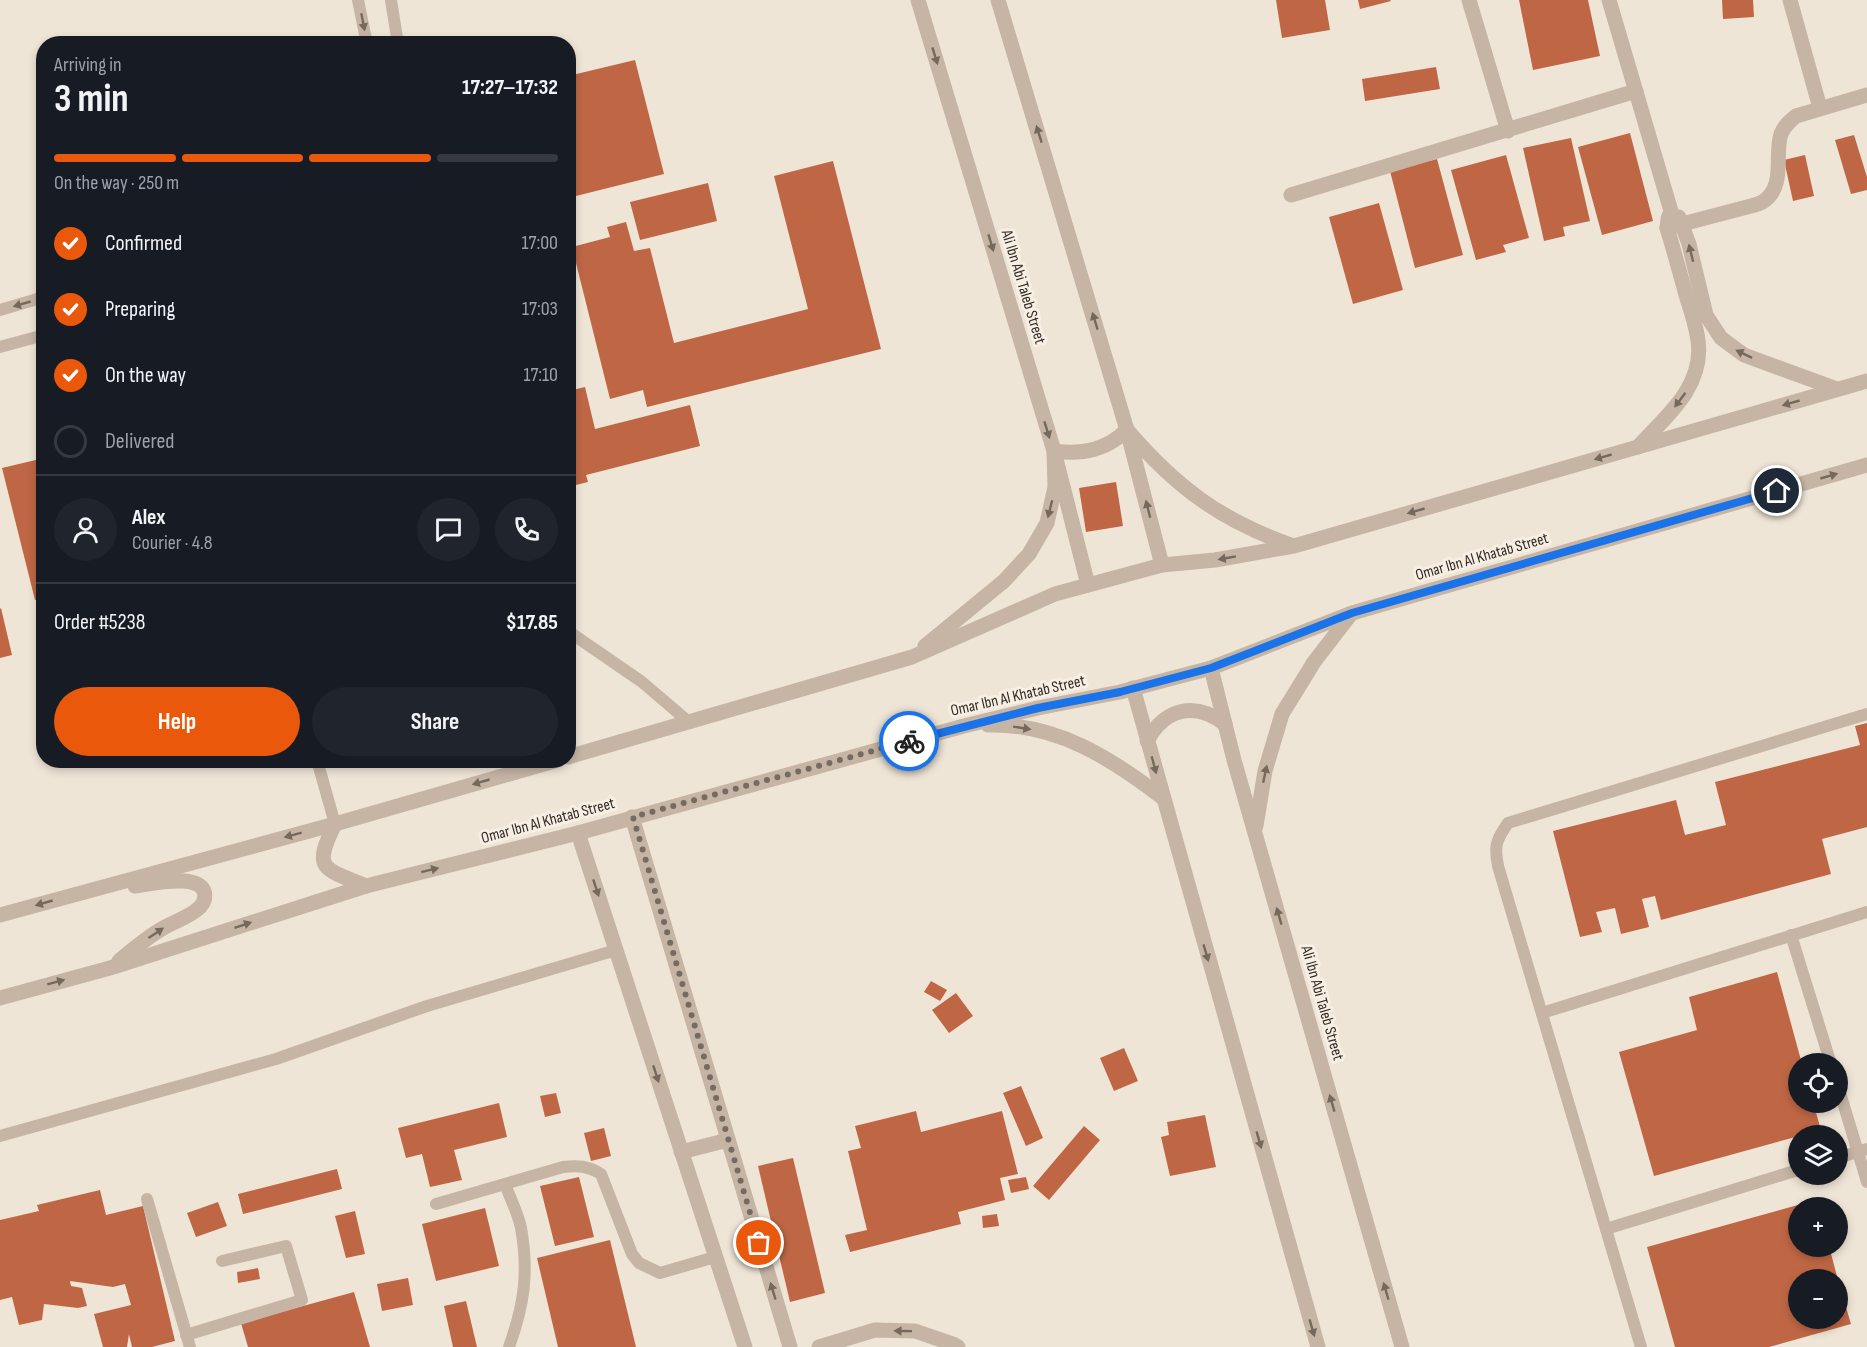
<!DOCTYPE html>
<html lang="en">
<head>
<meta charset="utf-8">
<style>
  :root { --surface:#171b24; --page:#20242c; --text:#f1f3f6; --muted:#9ea1a6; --line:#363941; --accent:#ea580c }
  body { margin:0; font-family:"Sofia Sans Condensed",sans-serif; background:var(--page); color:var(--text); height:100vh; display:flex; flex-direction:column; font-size:22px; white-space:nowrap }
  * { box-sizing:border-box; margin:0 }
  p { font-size:20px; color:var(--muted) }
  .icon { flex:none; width:33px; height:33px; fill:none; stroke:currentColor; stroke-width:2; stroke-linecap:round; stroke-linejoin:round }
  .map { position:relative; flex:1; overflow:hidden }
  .sheet { position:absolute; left:36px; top:36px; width:540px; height:732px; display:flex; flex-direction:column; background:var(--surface); border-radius:24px; box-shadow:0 3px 9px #0003 }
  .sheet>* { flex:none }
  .fabs { position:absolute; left:1788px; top:1053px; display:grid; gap:12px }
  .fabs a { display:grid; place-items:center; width:60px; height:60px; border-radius:50%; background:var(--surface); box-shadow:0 3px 9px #0003; font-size:30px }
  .pin { position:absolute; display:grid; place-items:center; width:51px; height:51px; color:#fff; margin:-26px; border:3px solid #fff; border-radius:50%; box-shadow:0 2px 6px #0007 }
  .courier { position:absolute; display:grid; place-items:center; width:60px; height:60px; margin:-30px; border:4px solid #1a73e8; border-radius:50%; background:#fff; color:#222; box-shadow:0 2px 8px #0007 }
  .overview em { font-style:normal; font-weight:700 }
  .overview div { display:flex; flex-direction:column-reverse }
  .overview { display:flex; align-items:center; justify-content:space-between; height:102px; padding:0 18px }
  h1 { font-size:39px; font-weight:700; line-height:45px }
  .bar { display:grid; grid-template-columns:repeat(4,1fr); gap:9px 6px; align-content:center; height:72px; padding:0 18px }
  .bar i { height:8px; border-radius:4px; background:var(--line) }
  .bar .active { background:var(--accent) }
  .bar p { grid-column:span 4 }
  .line { display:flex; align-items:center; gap:15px; padding:0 18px; border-top:2px solid var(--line) }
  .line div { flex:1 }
  .round { display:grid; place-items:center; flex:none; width:63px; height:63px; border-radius:32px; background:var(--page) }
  ol { padding:0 18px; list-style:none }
  li { display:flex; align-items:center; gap:18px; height:66px }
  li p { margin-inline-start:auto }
  li .icon { padding:6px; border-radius:50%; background:var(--accent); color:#fff; stroke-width:4 }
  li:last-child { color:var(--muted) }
  li i { width:33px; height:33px; border:3px solid var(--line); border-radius:50% }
  .action { display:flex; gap:12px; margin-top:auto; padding:12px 18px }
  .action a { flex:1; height:69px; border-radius:36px; background:var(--accent); color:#fff; font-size:24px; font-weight:700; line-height:69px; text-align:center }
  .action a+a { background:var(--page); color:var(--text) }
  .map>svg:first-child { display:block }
  .building { fill:#bf6745 }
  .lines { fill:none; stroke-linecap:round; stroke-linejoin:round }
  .service { stroke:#c6b5a4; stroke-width:12 }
  .minor { stroke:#c6b5a4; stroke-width:15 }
  .tertiary { stroke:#c6b5a4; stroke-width:15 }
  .oneway { fill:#75695e }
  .done { stroke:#746b63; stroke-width:6; stroke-dasharray:0 10.8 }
  .route { stroke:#1a73e8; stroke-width:8 }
  .labels { text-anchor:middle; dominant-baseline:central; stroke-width:6; stroke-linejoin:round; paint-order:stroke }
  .street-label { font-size:16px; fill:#322a25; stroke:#f7efe3 }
</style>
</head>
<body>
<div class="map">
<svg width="1867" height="1347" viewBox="0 0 1867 1347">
  <rect width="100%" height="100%" fill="#efe5d7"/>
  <g class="building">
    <path d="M1276,0H1325L1330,30L1282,38Z"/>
    <path d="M1358,0H1390L1391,1L1360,9Z"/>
    <path d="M1519,0H1588L1600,56L1533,70Z"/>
    <path d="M1722,0H1753L1754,17L1723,19Z"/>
    <path d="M635,60L664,174L568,198V76Z"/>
    <path d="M1436,67L1440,89L1365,101L1362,79Z"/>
    <path d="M1630,133L1653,221L1602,235L1578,147Z"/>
    <path d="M1854,135L1867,177V190L1851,194L1835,140Z"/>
    <path d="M1571,138L1590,221L1563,227L1565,236L1544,241L1523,148Z"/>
    <path d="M1506,155L1529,238L1503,245L1506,252L1476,260L1451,170Z"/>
    <path d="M1805,155L1814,196L1793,201L1784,160Z"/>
    <path d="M1437,159L1463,255L1415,268L1390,171Z"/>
    <path d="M833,161L881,349L647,407L643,390L610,399L572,247L610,237L607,227L626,222L634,251L650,248L674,343L808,309L774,176Z"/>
    <path d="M708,183L717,221L640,240L630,202Z"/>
    <path d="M1379,203L1403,290L1353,304L1329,217Z"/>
    <path d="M585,387L595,429L690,405L700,446L586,475L588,482L568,487V391Z"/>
    <path d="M44,458V598L35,600L2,468Z"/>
    <path d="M1116,482L1123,526L1086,532L1079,488Z"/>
    <path d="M1,608L12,655L0,658V609Z"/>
    <path d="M1867,723V827L1822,839L1831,874L1661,920L1655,896L1642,899L1649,927L1621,934L1615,908L1596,912L1602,932L1580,937L1553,831L1676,800L1685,835L1726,825L1715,782L1860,745L1855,726Z"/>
    <path d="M1777,972L1802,1064H1798V1102H1813L1821,1130L1654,1176L1619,1052L1697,1030L1689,997Z"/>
    <path d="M931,981L947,990L940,1001L924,992Z"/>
    <path d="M956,993L973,1016L949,1033L932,1010Z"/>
    <path d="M1124,1048L1138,1081L1114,1091L1100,1058Z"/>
    <path d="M1021,1086L1043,1138L1026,1146L1003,1093Z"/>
    <path d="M556,1093L561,1113L545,1117L540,1096Z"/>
    <path d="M499,1103L507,1137L454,1150L462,1180L430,1187L422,1154L406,1158L398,1128Z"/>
    <path d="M916,1111L921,1132L1002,1111L1018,1174L1000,1178L1005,1200L958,1212L961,1224L850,1252L845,1235L867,1230L848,1151L861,1148L855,1126Z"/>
    <path d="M1205,1115L1216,1167L1170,1176L1161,1137L1169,1135L1167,1122Z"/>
    <path d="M1084,1126L1100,1140L1049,1200L1033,1186Z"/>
    <path d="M604,1128L611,1156L591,1161L584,1133Z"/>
    <path d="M793,1158L825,1293L790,1302L758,1166Z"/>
    <path d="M337,1169L342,1189L243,1214L238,1194Z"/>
    <path d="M579,1177L594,1237L555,1246L540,1186Z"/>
    <path d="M1026,1177L1029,1189L1011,1193L1008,1180Z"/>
    <path d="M100,1190L106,1215L143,1206L175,1341L152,1347H132L129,1334L127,1347H103L94,1314L131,1305L125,1284L113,1287L70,1281L71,1286L82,1288L87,1306L78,1308L44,1304L42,1320L19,1325L12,1297L0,1300V1220L39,1211L37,1205Z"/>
    <path d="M1816,1200L1818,1208H1798V1246H1829L1838,1280H1798V1318H1838V1280L1851,1324L1769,1347H1675L1647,1247Z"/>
    <path d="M218,1202L227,1226L196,1237L187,1213Z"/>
    <path d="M485,1208L499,1266L436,1281L422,1224Z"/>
    <path d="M355,1211L365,1254L346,1258L335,1216Z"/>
    <path d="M997,1214L999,1226L983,1228L982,1216Z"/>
    <path d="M610,1240L636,1347H558L537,1258Z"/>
    <path d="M258,1268L260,1279L238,1283L237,1272Z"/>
    <path d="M408,1278L413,1305L382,1311L377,1284Z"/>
    <path d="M354,1292L370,1347H248L241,1323Z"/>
    <path d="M466,1301L477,1347H453L444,1306Z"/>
  </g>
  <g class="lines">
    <g class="service">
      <path d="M358,0L367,44"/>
      <path d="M391,0L398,44"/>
      <path d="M0,310L44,297"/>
      <path d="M0,347L44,335"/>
      <path d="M568,631L642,682L690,723"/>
      <path d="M317,760L335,824"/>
      <path d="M1791,935L1831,1064"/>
      <path d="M1542,1013L1867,912"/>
      <path d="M1838,1086L1867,1182"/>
      <path d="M0,1136L276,1059L427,1006L616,950"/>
      <path d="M1838,1158L1867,1149"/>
      <path d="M505,1184C510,1198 518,1213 521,1228C529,1273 524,1305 509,1347"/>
      <path d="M147,1199L190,1347"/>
      <path d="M436,1204L563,1167C578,1165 588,1166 601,1174L632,1254L639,1263L660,1273L715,1257"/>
      <path d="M1606,1229L1798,1170"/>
      <path d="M186,1335L302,1300L286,1246L222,1261"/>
      <path d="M1641,1347L1498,866C1494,846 1496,840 1508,823L1867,714"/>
    </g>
    <g class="minor">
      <path d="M1469,0L1508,131"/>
      <path d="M1609,0L1671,211L1668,219L1667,228C1674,251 1680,273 1686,295C1697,331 1708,356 1686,392C1674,412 1654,429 1638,447"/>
      <path d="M1790,0L1820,108"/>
      <path d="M1291,195L1636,91"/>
      <path d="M1679,217L1689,244L1706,315L1721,338L1744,355L1837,389"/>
      <path d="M1667,228L1751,206C1755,205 1761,203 1764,201C1786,185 1774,155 1781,134C1784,126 1790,121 1796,116L1867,95"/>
    </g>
    <g class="tertiary">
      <path d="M918,0L1054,451L1088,585"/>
      <path d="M998,0L1127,430L1162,565"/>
      <path d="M925,646L1004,581L1029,554L1047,523L1055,487L1054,451C1083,455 1106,450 1127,430C1176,487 1220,520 1291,545"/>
      <path d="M1211,668L1234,760L1402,1347"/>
      <path d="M1133,688L1318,1347"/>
      <path d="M988,725C1056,723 1111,758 1163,798"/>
      <path d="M1147,741C1165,708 1195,701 1225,724"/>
      <path d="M568,757L912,657L1055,594L1162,565L1215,560L1294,546L1867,381"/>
      <path d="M632,817L790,1347"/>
      <path d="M335,824C312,870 323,868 366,886"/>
      <path d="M1256,826L1265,771L1282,714L1314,662L1351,614"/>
      <path d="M578,833L745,1347"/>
      <path d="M0,915L335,824L558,760"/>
      <path d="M119,961C132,950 145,939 160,930C172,922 189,918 200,907C204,903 206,897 204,891C196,873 151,884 135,886"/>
      <path d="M0,998L110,968L366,886L578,833L964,726L1038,708L1120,692L1211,668L1352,613L1867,465"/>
      <path d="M681,1152L728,1140"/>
      <path d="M819,1347L875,1330L915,1331L953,1344L958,1347"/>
    </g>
  </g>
  <defs><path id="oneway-solid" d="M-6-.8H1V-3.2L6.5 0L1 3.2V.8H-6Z" transform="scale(1.5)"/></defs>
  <g class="oneway">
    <use href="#oneway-solid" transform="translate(363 22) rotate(79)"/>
    <use href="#oneway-solid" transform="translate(935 56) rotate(73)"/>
    <use href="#oneway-solid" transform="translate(1039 134) rotate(-107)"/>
    <use href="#oneway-solid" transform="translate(991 243) rotate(73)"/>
    <use href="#oneway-solid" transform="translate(1691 253) rotate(-104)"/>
    <use href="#oneway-solid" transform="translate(22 304) rotate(164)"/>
    <use href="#oneway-solid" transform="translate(1095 321) rotate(-107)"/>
    <use href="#oneway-solid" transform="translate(1744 354) rotate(-154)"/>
    <use href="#oneway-solid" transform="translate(1680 400) rotate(127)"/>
    <use href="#oneway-solid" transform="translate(1791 403) rotate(164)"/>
    <use href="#oneway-solid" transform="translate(1047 430) rotate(73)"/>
    <use href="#oneway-solid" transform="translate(1603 457) rotate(164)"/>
    <use href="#oneway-solid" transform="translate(1829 476) rotate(-16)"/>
    <use href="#oneway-solid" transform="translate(1050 509) rotate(104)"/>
    <use href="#oneway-solid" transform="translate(1148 509) rotate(-104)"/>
    <use href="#oneway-solid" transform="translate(1416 511) rotate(164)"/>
    <use href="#oneway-solid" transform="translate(1227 558) rotate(170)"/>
    <use href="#oneway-solid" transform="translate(1022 728) rotate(9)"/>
    <use href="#oneway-solid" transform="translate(1154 765) rotate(75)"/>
    <use href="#oneway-solid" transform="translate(1265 774) rotate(-78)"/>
    <use href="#oneway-solid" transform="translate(481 782) rotate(164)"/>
    <use href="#oneway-solid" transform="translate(293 835) rotate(165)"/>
    <use href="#oneway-solid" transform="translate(430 870) rotate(-14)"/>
    <use href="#oneway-solid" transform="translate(596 888) rotate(72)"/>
    <use href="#oneway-solid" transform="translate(44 903) rotate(164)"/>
    <use href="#oneway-solid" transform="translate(1279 916) rotate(-106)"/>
    <use href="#oneway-solid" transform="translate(243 925) rotate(-18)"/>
    <use href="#oneway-solid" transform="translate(156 933) rotate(-34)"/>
    <use href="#oneway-solid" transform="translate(1206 953) rotate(74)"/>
    <use href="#oneway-solid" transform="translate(56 982) rotate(-15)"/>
    <use href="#oneway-solid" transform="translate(656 1074) rotate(72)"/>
    <use href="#oneway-solid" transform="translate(1332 1103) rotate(-106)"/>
    <use href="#oneway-solid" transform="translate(1259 1140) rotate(74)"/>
    <use href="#oneway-solid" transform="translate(773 1291) rotate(-107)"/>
    <use href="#oneway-solid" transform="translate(1386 1291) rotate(-106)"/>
    <use href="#oneway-solid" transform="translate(1312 1328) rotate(74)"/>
    <use href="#oneway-solid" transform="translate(903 1331) rotate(-179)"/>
  </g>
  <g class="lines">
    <path class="done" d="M759,1243L633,817L909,741"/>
    <path class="route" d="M909,741L1038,708L1120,692L1211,668L1352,613L1777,491"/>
  </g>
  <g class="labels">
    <g class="street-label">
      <text transform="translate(1023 287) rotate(73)">Ali Ibn Abi Taleb Street</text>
      <text transform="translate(1482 557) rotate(-16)">Omar Ibn Al Khatab Street</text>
      <text transform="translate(1018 696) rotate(-13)">Omar Ibn Al Khatab Street</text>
      <text transform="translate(548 821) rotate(-15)">Omar Ibn Al Khatab Street</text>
      <text transform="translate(1322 1003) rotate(74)">Ali Ibn Abi Taleb Street</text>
    </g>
  </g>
</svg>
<div class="fabs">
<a><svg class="icon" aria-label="locate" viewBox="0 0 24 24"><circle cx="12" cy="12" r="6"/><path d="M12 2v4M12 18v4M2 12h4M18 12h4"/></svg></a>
<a><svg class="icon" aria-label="layers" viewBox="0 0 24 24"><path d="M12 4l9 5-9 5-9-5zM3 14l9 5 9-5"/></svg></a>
<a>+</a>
<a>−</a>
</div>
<div class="pin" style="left:759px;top:1243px;background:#ea580c"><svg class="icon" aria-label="bag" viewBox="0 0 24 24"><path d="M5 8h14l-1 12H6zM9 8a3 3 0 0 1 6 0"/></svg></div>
<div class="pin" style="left:1777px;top:491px;background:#1f2937"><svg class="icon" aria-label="home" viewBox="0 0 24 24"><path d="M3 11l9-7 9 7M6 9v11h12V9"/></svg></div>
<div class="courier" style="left:909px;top:741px"><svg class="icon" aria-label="bike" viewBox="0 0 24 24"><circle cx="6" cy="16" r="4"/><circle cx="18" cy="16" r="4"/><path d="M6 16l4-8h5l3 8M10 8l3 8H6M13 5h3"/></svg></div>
<section class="sheet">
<div class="overview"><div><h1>3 min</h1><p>Arriving in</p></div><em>17:27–17:32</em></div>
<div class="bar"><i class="active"></i><i class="active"></i><i class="active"></i><i></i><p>On the way · 250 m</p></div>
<ol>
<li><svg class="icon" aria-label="check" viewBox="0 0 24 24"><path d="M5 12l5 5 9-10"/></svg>Confirmed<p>17:00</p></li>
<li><svg class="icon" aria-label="check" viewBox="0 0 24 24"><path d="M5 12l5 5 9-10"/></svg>Preparing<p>17:03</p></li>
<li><svg class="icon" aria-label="check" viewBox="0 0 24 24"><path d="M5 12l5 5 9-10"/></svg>On the way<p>17:10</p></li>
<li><i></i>Delivered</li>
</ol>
<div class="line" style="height:108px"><a class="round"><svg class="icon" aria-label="person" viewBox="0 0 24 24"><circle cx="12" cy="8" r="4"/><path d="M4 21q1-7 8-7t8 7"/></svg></a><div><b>Alex</b><p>Courier · 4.8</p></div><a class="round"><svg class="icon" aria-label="chat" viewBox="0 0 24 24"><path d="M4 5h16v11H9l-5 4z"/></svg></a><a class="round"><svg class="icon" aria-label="phone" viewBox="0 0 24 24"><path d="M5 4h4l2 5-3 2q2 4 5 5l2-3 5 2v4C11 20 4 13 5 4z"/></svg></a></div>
<div class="line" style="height:78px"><div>Order #5238</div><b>$17.85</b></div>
<div class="action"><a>Help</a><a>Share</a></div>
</section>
</div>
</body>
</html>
